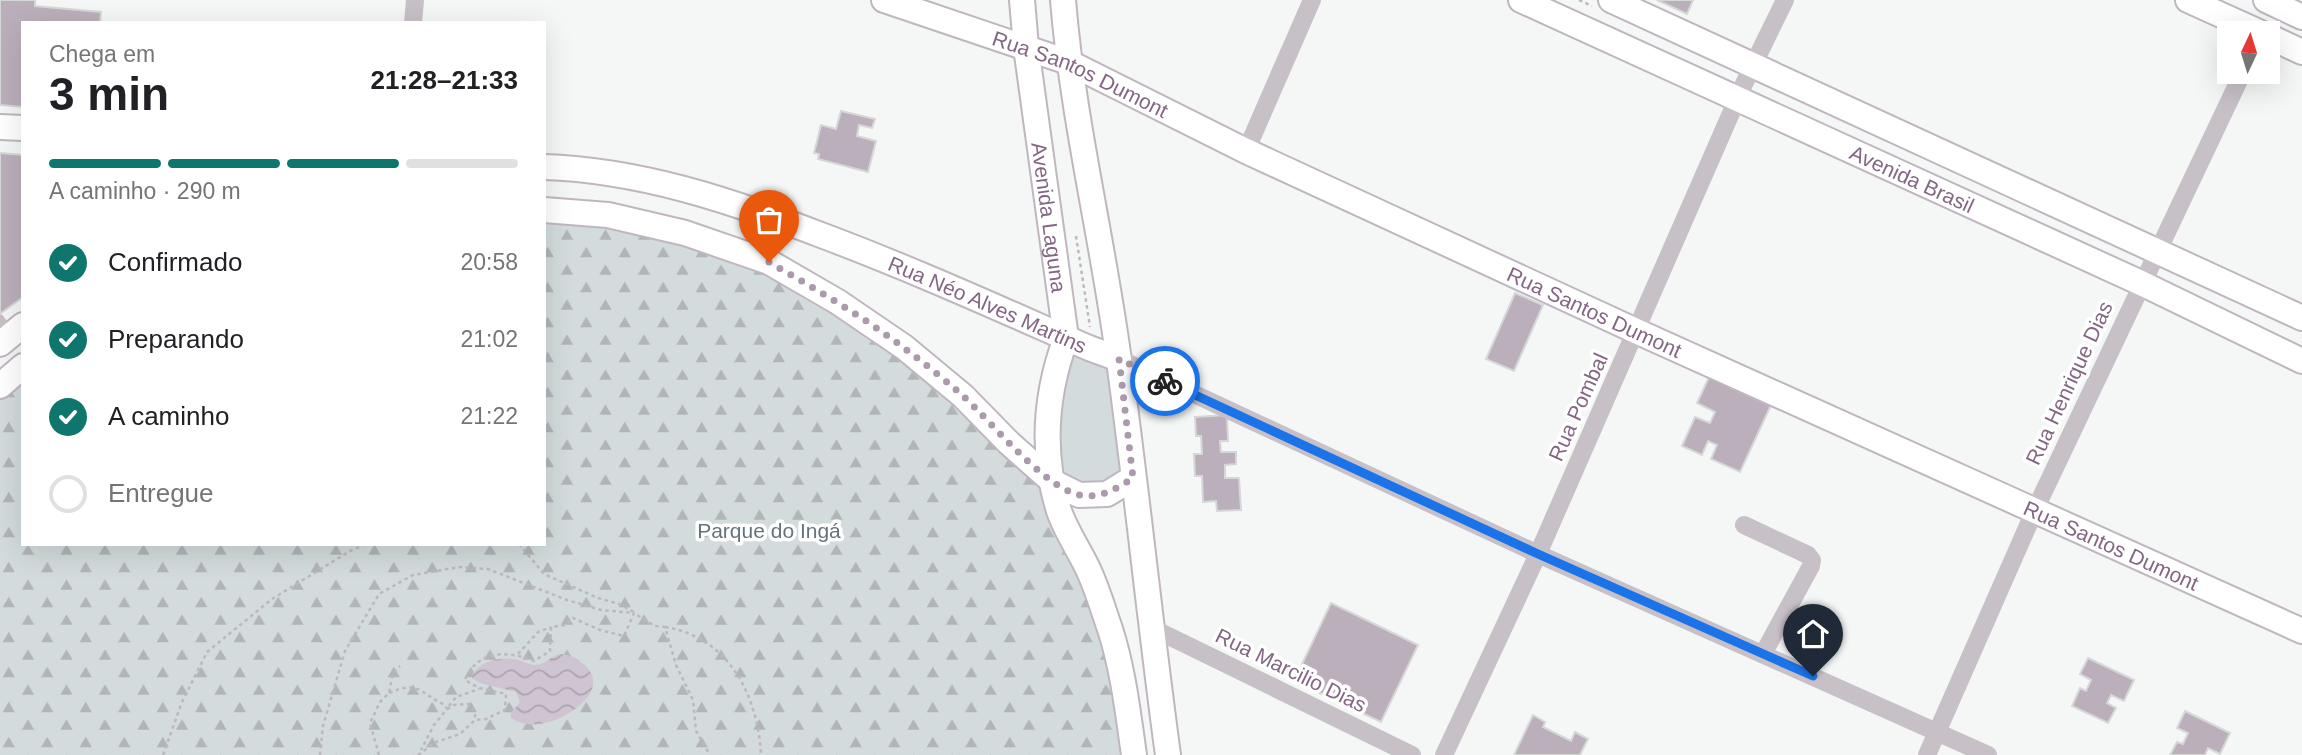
<!DOCTYPE html>
<html lang="pt">
<head>
<meta charset="utf-8">
<style>
  :root { --surface:#fff; --page:#f2f2f2; --text:#202124; --muted:#757577; --line:#e0e0e0; --accent:#0f766e }
  body { margin:0; font-family:Arial,sans-serif; background:var(--page); color:var(--text); height:100vh; display:flex; flex-direction:column; font-size:26px; white-space:nowrap }
  * { box-sizing:border-box; margin:0 }
  p { font-size:23px; color:var(--muted) }
  .icon { flex:none; width:38px; height:38px; fill:none; stroke:currentColor; stroke-width:2; stroke-linecap:round; stroke-linejoin:round }
  .map { position:relative; flex:1; overflow:hidden }
  .sheet { position:absolute; left:21px; top:21px; width:525px; height:525px; display:flex; flex-direction:column; background:var(--surface); border-radius:0px; box-shadow:0 7px 28px #0002 }
  .sheet>* { flex:none }
  .needle { width:46px; rotate:4deg }
  .fabs { position:absolute; left:2217px; top:21px; display:grid; gap:14px }
  .fabs a { display:grid; place-items:center; width:63px; height:63px; border-radius:0px; background:var(--surface); box-shadow:0 7px 28px #0002; font-size:35px }
  .pin { position:absolute; display:grid; place-items:center; width:60px; height:60px; color:#fff; margin:-72px -30px; border-radius:50% 50% 50% 0; rotate:-45deg; box-shadow:0 0 7px #0007 }
  .pin .icon { rotate:45deg }
  .courier { position:absolute; display:grid; place-items:center; width:70px; height:70px; margin:-35px; border:5px solid #1a73e8; border-radius:50%; background:#fff; color:#222; box-shadow:0 2px 9px #0007 }
  .headline em { font-style:normal; font-weight:700 }
  .headline div { display:flex; flex-direction:column-reverse }
  .headline { display:flex; align-items:center; justify-content:space-between; height:119px; padding:0 28px }
  h1 { font-size:46px; font-weight:700; line-height:52px }
  .bar { display:grid; grid-template-columns:repeat(4,1fr); gap:10px 7px; align-content:center; height:84px; padding:0 28px }
  .bar i { height:9px; border-radius:5px; background:var(--line) }
  .bar .current { background:var(--accent) }
  .bar p { grid-column:span 4 }
  ol { padding:0 28px; list-style:none }
  li { display:flex; align-items:center; gap:21px; height:77px }
  li p { margin-inline-start:auto }
  li .icon { padding:7px; border-radius:50%; background:var(--accent); color:#fff; stroke-width:4 }
  li:last-child { color:var(--muted) }
  li i { width:38px; height:38px; border:4px solid var(--line); border-radius:50% }
  .map>svg:first-child { display:block }
  .forest { fill:url(#forest-firs) }
  .park { fill:#d3dbdc }
  .water { fill:url(#water-waves) }
  .building { fill:#bbafbc; stroke:#d6d8d7; stroke-width:2 }
  .lines { fill:none; stroke-linecap:round; stroke-linejoin:round }
  .secondary-casing { stroke:#c0b6c0; stroke-width:28 }
  .path { stroke:#beb8be; stroke-width:2.5; stroke-dasharray:3.5 3.5; stroke-linecap:butt }
  .lane { stroke:#c7c0c7; stroke-width:9 }
  .street { stroke:#c7c0c7; stroke-width:18 }
  .secondary { stroke:#fff; stroke-width:24 }
  .done { stroke:#ab99ac; stroke-width:7; stroke-dasharray:0 12.6 }
  .route { stroke:#1a73e8; stroke-width:9 }
  .labels { text-anchor:middle; dominant-baseline:central; stroke-width:7; stroke-linejoin:round; paint-order:stroke }
  .street-label { font-size:21px; fill:#846684; stroke:#fff }
  .park-label { font-size:21px; fill:#65747c; stroke:#fff }
</style>
</head>
<body>
<div class="map">
<svg width="2302" height="755" viewBox="0 0 2302 755">
  <defs>
    <pattern id="forest-firs" width="22" height="20" patternUnits="userSpaceOnUse" patternTransform="scale(1.75)"><rect width="22" height="20" fill="#d3dbdc"/><path d="M5 1l3.5 6h-7zM16 11l3.5 6h-7z" fill="#b1b5b8"/></pattern>
    <pattern id="water-waves" width="16" height="10" patternUnits="userSpaceOnUse" patternTransform="scale(1.75)"><rect width="16" height="10" fill="#cfc5d2"/><path d="M0 5q4-4 8 0t8 0" fill="none" stroke="#aea4b0"/></pattern>
  </defs>
  <rect width="100%" height="100%" fill="#f4f7f5"/>
  <path class="forest" d="M544,210L685,233L838,302L1053,482L1089,571L1134,755H0V396L23,375V544H544Z"/>
  <path class="park" d="M1066,338L1119,359L1133,478L1079,495L1047,452Z"/>
  <path class="water" d="M561,654C580,656 603,675 589,695C574,717 534,734 511,718V713L520,702L516,692L480,683L472,678V674C482,660 503,656 519,660C525,662 530,665 536,665C545,665 551,655 561,654Z"/>
  <g class="building">
    <path d="M0,0H35V6L101,12L100,23H23V107L0,105Z"/>
    <path d="M1657,0H1693L1687,14Z"/>
    <path d="M841,111L875,119L872,128L859,125L857,136L876,141L868,172L818,159L819,154L814,153L821,125L836,129Z"/>
    <path d="M0,153L23,155V297L0,314Z"/>
    <path d="M1515,293L1543,305L1514,371L1486,359Z"/>
    <path d="M1710,375L1772,403L1740,472L1711,459L1717,445L1708,441L1702,455L1682,446L1695,417L1710,423L1715,412L1697,403Z"/>
    <path d="M1227,415L1228,441H1220L1221,452H1236V464L1225,465V478H1239L1241,510L1217,511L1216,501L1203,502L1202,476H1195L1194,454H1202L1201,436H1196L1195,417Z"/>
    <path d="M1331,603L1418,645L1381,722L1294,681Z"/>
    <path d="M2088,658L2134,680L2124,701L2111,695L2107,703L2116,708L2108,723L2072,706L2080,688L2086,691L2091,680L2080,674Z"/>
    <path d="M2185,711L2230,733L2220,754L2208,748L2205,755H2170L2177,742L2183,744L2188,733L2177,728Z"/>
    <path d="M1533,715L1545,722L1543,727L1571,741L1575,732L1588,739L1580,755H1514Z"/>
  </g>
  <g class="lines">
    <defs>
      <g id="secondary">
        <path id="s1" d="M884,0L1068,62L1246,151L1636,331L2302,631"/>
        <path id="s2" d="M1022,0L1026,47L1066,338C1045,395 1041,453 1059,511C1066,531 1079,550 1088,569C1097,588 1103,609 1110,629C1123,669 1128,713 1134,755"/>
        <path d="M1063,0C1073,122 1103,240 1119,361C1137,492 1150,624 1168,755"/>
        <path id="s3" d="M1521,0L2141,283L2302,361"/>
        <path d="M1611,0L2302,318"/>
        <path d="M2188,0L2261,33"/>
        <path d="M2266,0L2302,17"/>
        <path d="M2268,36L2302,52"/>
        <path d="M0,127L23,128"/>
        <path id="s4" d="M544,167C640,170 732,201 821,235C912,269 1000,309 1089,348L1119,359"/>
        <path d="M544,210L608,215L685,233L769,262L838,302L904,347L963,396L1009,443L1053,482L1079,495L1107,494L1133,478"/>
        <path d="M0,344L23,325"/>
        <path d="M0,386L23,366"/>
      </g>
    </defs>
    <use href="#secondary" class="secondary-casing"/>
    <g class="path">
      <path d="M1579,0L1592,6"/>
      <path d="M1076,236L1090,327"/>
      <path d="M519,544L544,574L598,598L619,604L634,612"/>
      <path d="M665,627C729,637 758,696 761,755"/>
      <path d="M518,654L538,632L551,627"/>
      <path d="M389,693C419,680 419,693 445,705L447,709L434,725L421,750"/>
      <path d="M449,706L456,697L479,689"/>
      <path d="M447,709L454,705L468,704L475,711V720"/>
      <path d="M163,755L182,702L207,652L272,599L350,551L366,544"/>
      <path d="M320,755L323,726L345,651L379,594L413,575L459,567L488,569L567,600L601,610L634,613"/>
      <path d="M379,755L370,723L380,702L389,693L393,673L400,666"/>
      <path d="M418,755L436,742L460,734L475,720L486,719L505,710L506,694L479,688L465,680C477,650 508,650 534,661L550,651L551,627L566,625L573,618L600,630L624,636L634,613L655,626L665,627L676,665L693,700L696,731L710,755"/>
    </g>
    <path class="lane" d="M0,319L5,326L6,336"/>
    <g class="street">
      <path d="M413,23L415,0"/>
      <path d="M1246,151L1312,0"/>
      <path d="M1119,359L1538,554L1988,755"/>
      <path d="M1744,525L1808,555L1812,560L1811,566L1763,654"/>
      <path d="M1150,627L1412,755"/>
      <path d="M1444,755L1538,554L1742,88L1785,0"/>
      <path d="M1927,755L2034,512L2243,72"/>
    </g>
    <use href="#secondary" class="secondary"/>
  </g>
  <g class="lines">
    <path class="done" d="M769,262C815,289 861,315 904,348C924,363 944,379 962,395C991,421 1042,486 1079,495C1100,499 1116,489 1133,478L1119,359L1165,381"/>
    <path class="route" d="M1165,381L1538,554L1813,676"/>
  </g>
  <g class="labels">
    <g class="street-label">
      <text stroke="none"><textPath href="#s1" startOffset="210">Rua Santos Dumont</textPath></text>
      <text stroke="none"><textPath href="#s3" startOffset="430">Avenida Brasil</textPath></text>
      <text stroke="none"><textPath href="#s2" startOffset="219">Avenida Laguna</textPath></text>
      <text stroke="none"><textPath href="#s4" startOffset="467">Rua Néo Alves Martins</textPath></text>
      <text stroke="none"><textPath href="#s1" startOffset="777">Rua Santos Dumont</textPath></text>
      <text transform="translate(2069 383) rotate(-65)">Rua Henrique Dias</text>
      <text transform="translate(1578 407) rotate(-66)">Rua Pombal</text>
      <text stroke="none"><textPath href="#s1" startOffset="1344">Rua Santos Dumont</textPath></text>
      <text transform="translate(1291 670) rotate(26)">Rua Marcilio Dias</text>
    </g>
    <g class="park-label">
      <text x="769" y="530">Parque do Ingá</text>
    </g>
  </g>
</svg>
<div class="fabs">
<a><svg class="needle" viewBox="-14 -14 28 28"><path d="M0-13l5 13h-10z" fill="#e53935"/><path d="M0 13l5-13h-10z" fill="#757577"/></svg></a>
</div>
<div class="pin" style="left:769px;top:262px;background:#ea580c"><svg class="icon" aria-label="bag" viewBox="0 0 24 24"><path d="M5 8h14l-1 12H6zM9 8a3 3 0 0 1 6 0"/></svg></div>
<div class="pin" style="left:1813px;top:676px;background:#1f2937"><svg class="icon" aria-label="home" viewBox="0 0 24 24"><path d="M3 11l9-7 9 7M6 9v11h12V9"/></svg></div>
<div class="courier" style="left:1165px;top:381px"><svg class="icon" aria-label="bike" viewBox="0 0 24 24"><circle cx="6" cy="16" r="4"/><circle cx="18" cy="16" r="4"/><path d="M6 16l4-8h5l3 8M10 8l3 8H6M13 5h3"/></svg></div>
<section class="sheet">
<div class="headline"><div><h1>3 min</h1><p>Chega em</p></div><em>21:28–21:33</em></div>
<div class="bar"><i class="current"></i><i class="current"></i><i class="current"></i><i></i><p>A caminho · 290 m</p></div>
<ol>
<li><svg class="icon" aria-label="check" viewBox="0 0 24 24"><path d="M5 12l5 5 9-10"/></svg>Confirmado<p>20:58</p></li>
<li><svg class="icon" aria-label="check" viewBox="0 0 24 24"><path d="M5 12l5 5 9-10"/></svg>Preparando<p>21:02</p></li>
<li><svg class="icon" aria-label="check" viewBox="0 0 24 24"><path d="M5 12l5 5 9-10"/></svg>A caminho<p>21:22</p></li>
<li><i></i>Entregue</li>
</ol>
</section>
</div>
</body>
</html>
